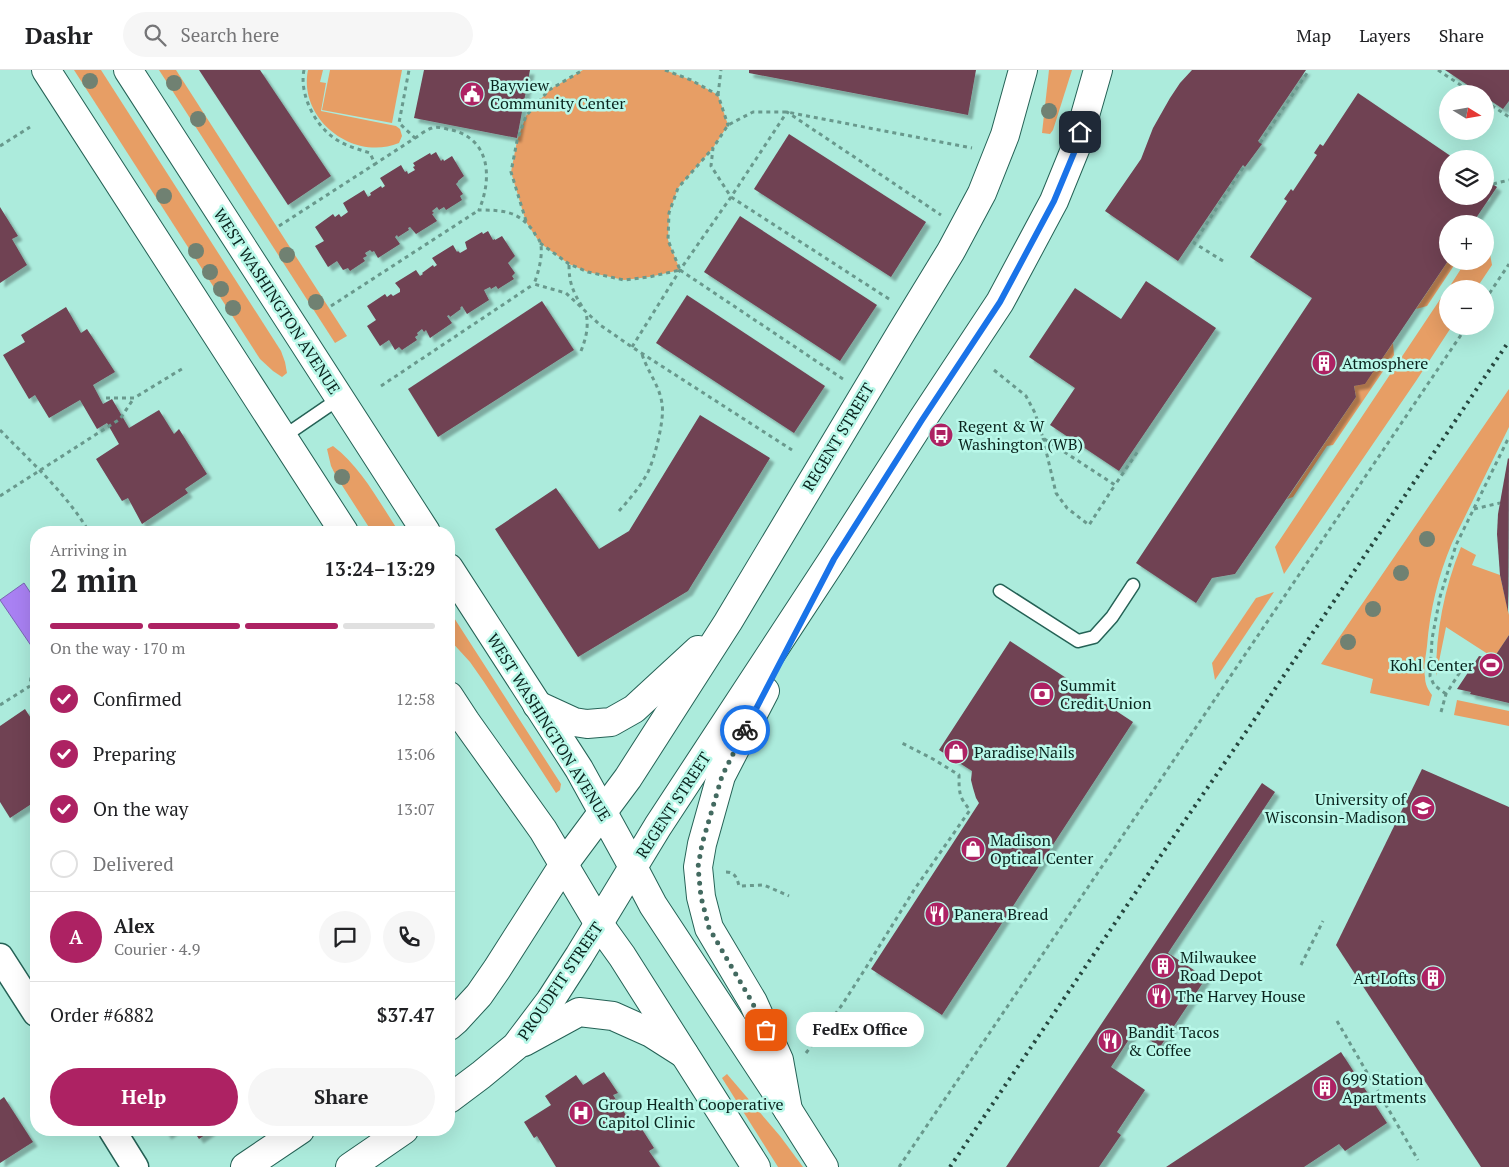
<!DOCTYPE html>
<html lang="en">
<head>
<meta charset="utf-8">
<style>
  :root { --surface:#fff; --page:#f6f6f6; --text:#202124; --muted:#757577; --line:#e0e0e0; --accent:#ad2263 }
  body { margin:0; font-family:"PT Serif",serif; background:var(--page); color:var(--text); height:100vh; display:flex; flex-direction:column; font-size:19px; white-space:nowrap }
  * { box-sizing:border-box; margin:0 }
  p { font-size:16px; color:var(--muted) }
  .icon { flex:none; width:28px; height:28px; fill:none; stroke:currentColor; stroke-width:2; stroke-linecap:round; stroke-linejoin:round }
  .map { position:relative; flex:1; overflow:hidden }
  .panel { position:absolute; left:30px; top:456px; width:425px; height:610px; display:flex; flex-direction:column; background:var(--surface); border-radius:20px; box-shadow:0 5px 20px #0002 }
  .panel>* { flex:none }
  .needle { width:32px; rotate:101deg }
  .fabs { position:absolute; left:1439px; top:15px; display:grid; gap:10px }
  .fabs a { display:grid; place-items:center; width:55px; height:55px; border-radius:50%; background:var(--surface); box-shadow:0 5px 20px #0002; font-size:25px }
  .pin { position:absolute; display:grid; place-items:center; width:42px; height:42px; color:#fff; margin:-21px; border-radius:10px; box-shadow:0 2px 8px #0006 }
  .courier { position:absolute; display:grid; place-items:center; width:50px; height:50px; margin:-25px; border:4px solid #1a73e8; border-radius:50%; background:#fff; color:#222; box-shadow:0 1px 6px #0007 }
  .bubble { position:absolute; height:35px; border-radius:18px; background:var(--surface); box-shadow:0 5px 20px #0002; font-size:16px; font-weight:700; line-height:35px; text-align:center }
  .overview em { font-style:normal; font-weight:700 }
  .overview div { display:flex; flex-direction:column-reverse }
  .overview { display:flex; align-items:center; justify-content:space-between; height:85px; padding:0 20px }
  h1 { font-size:32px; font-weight:700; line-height:38px }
  .bar { display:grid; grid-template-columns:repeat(4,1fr); gap:8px 5px; align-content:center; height:60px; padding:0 20px }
  .bar i { height:6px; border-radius:4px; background:var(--line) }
  .bar .active { background:var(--accent) }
  .bar p { grid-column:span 4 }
  .line { display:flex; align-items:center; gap:12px; padding:0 20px; border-top:1px solid var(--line) }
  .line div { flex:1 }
  .round { display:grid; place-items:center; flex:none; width:52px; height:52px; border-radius:26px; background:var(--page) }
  ol { padding:0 20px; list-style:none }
  li { display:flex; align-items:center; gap:15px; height:55px }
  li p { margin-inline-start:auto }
  li .icon { padding:5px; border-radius:50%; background:var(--accent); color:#fff; stroke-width:4 }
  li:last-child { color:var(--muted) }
  li i { width:28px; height:28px; border:2px solid var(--line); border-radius:50% }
  .button { display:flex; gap:10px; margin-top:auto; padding:10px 20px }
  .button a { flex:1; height:58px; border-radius:30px; background:var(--accent); color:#fff; font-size:20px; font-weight:700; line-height:58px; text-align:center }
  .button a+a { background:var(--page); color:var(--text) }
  header { display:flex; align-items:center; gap:30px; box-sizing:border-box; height:70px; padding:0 25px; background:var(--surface); border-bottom:1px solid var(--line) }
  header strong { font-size:24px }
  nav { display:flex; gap:28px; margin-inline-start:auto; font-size:18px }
  .search { width:350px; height:45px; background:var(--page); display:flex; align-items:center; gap:12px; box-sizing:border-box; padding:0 18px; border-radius:28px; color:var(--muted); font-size:19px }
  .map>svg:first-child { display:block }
  .green { fill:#e79e65 }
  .water { fill:#a981f3; stroke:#7965b3 }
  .building { fill:#6f4252; filter:url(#shadow) }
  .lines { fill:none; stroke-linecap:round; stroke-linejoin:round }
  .lane-casing { stroke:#256256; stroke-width:15 }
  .street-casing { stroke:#256256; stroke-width:29 }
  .secondary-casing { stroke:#256256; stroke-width:30 }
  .primary-casing { stroke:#256256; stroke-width:30 }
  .path { stroke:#69998d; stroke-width:3; stroke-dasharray:4 4; stroke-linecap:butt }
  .lane { stroke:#fff; stroke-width:12 }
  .street { stroke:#fff; stroke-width:26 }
  .secondary { stroke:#fff; stroke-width:28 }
  .primary { stroke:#fff; stroke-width:28 }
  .rail { stroke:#26473f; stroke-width:4; stroke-dasharray:2.5 5; stroke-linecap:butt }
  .tree { fill:#708172 }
  .done { stroke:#436a60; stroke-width:5; stroke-dasharray:0 9 }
  .route { stroke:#1a73e8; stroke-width:6 }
  .labels { text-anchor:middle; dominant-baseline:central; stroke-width:5; stroke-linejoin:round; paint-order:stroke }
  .poi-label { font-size:16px; fill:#0a241e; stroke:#b9f8e9; text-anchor:start }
  .street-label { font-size:16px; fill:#0a241e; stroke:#b9f8e9 }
</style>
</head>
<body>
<header>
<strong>Dashr</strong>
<div class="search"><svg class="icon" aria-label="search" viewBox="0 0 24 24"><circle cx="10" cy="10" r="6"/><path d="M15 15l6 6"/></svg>Search here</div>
<nav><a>Map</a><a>Layers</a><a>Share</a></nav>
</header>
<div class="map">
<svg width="1509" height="1097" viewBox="0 0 1509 1097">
  <defs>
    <filter id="shadow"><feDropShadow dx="4.5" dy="4.5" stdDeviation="1" flood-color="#0004"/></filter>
  </defs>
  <rect width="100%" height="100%" fill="#acebdc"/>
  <g class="green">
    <path d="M74,0H101L281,281L285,292L287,303L282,307L273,301L260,289Z"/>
    <path d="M159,0H176L347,266L335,273Z"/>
    <path d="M308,0H323L320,12L326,13L321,41L396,56L400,59L402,66L399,73C353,92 298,49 308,0Z"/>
    <path d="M330,0H402L392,53L322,40Z"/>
    <path d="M583,0H665L691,10L718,25L728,55L713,78L678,118L669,143L668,170L680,200L649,207L624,210L588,202L569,194L540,173L526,152L511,102L517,71L526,46L549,20Z"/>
    <path d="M1049,0H1072L1053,60L1050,64L1042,63Z"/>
    <path d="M1486,162L1492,195L1476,219H1448L1466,191H1485Z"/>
    <path d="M1448,191H1457L1427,236L1416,239Z"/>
    <path d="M1447,219L1448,256H1452L1416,311L1284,504L1275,477Z"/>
    <path d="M1393,273L1394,285L1333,375L1327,376L1293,427L1287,429L1356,327L1354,316L1365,313Z"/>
    <path d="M1509,319V357L1452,473C1438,506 1430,540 1427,576C1426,586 1423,597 1425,607C1425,614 1428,620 1432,625L1429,636L1370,623L1373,609L1321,594Z"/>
    <path d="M333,376C362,398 379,432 399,462H372L336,406L331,396L327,379Z"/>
    <path d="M1461,477L1476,485L1472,495L1500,505L1509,545V565L1494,588L1446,557L1436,606C1436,561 1444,519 1461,477Z"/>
    <path d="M1274,522L1215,610L1212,593L1256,528Z"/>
    <path d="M449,540L561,714L560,720L556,723L484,612L470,592L449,569Z"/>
    <path d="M1457,630L1509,641V656L1454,645Z"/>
    <path d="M727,1004L780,1066L803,1097H778L722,1008Z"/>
  </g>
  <path class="water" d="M24,513L36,531V578L34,580L0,530Z"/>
  <g class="building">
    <path d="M199,0H260L331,106L288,135Z"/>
    <path d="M424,0H530L517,68L414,48Z"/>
    <path d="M749,0H976L968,45L749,3Z"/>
    <path d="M1192,0H1306L1258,71L1262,74L1245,97L1243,95L1178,191L1105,141L1141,89L1153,58L1170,28L1180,13Z"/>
    <path d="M1445,0H1509V31L1503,39L1485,27V24H1481Z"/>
    <path d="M1358,23L1455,89H1448V126H1485V109L1497,117L1472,154H1448V191L1365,314L1354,316L1356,327L1235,504L1212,508L1196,533L1136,493L1312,228L1250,187L1287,131L1284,129L1291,119L1293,121L1317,85L1314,83L1320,74L1323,76Z"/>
    <path d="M789,64L926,152L891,207L754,119Z"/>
    <path d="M436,82L441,91L443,89L444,91L452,86L464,106L458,111V112L456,114L463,124L460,126L462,130L446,140L444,137L439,140L437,137L432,141L434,143L432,144L437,151L416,164L410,157L408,158L409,160L398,167L397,165L395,167L400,174L378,188L374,181L372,182L370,180L365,183L367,186L363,188L365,191L350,201L348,198L343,200L337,191L328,197L315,176L324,171L315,157L333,144L335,147L339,144L341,147L348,142L343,133L364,120L368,127L371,125L370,123L381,116L382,118L385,116L380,108L401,95L405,102L407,101L408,104L415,100L413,97L415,96L413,93L430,83L431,85Z"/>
    <path d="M0,137L18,166L12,169L27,195L0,213Z"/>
    <path d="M740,146L877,235L840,291L704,202Z"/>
    <path d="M488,161L493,170L495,169V170L502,166L515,186L508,193L515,203L512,206L514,209L498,219L496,216L491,219L490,217L484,220L489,230L467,244L462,236L460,238L461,239L450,247L449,245L447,246L452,253L430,268L426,260L424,262L422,259L417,263L418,265L415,267L417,270L402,280L399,277L395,280L389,270L380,276L367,256L376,250L367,236L385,224L387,227L391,224L393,226L400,222V219L395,213L416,200L420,206L423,204L422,203L433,195L434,197L437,195L432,188L453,175L457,182L458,181L460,183L467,179L465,172L482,162L483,164Z"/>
    <path d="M1146,211L1216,258L1119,401L1050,355L1075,318L1029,287L1075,218L1121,249Z"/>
    <path d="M687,225L825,316L794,363L656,273Z"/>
    <path d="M542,231L574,280L438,367L408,319Z"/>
    <path d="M66,237L81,263L87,259L115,302L93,315L103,334L112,329L129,358L159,340L174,364L179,359L207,404L185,419L188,423L142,454L128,428L122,431L96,389L119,374L107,353L97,359L80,330L49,348L35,325L29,329L3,285L25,272L21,265Z"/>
    <path d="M700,345L770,388L688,521L578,587L495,459L556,418L599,479L629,461Z"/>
    <path d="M1508,388L1509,389L1508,542L1500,505L1497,464L1498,444Z"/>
    <path d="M1509,565V633L1470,624L1471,622L1457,619L1479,586L1493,589Z"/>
    <path d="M1010,571L1133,652L942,945L871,899L979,733L976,728L973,718L971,710L972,701L939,680Z"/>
    <path d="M25,639L36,656V731L10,748L0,732V656Z"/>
    <path d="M1422,699L1509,737V1097H1481L1336,875Z"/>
    <path d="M1262,713L1275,722L1168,883L1206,908L1160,977L1135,960L1111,997L1145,1020L1117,1062L1121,1065L1099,1097H1006Z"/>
    <path d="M1341,982L1387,1053L1345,1081L1339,1074L1304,1097H1166Z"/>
    <path d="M604,1002L618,1023L613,1025L635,1059L640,1056L654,1078L649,1081L660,1097H556L537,1066L534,1068L524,1052L551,1035L545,1026L576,1005L583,1015Z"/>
    <path d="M4,1027L33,1072L0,1093V1030Z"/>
    <path d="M164,1060H174L167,1065Z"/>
    <path d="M193,1060H212L199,1069Z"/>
  </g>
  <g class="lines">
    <defs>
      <g id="lane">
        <path d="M283,367L340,328"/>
        <path d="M1000,521L1078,571L1094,567L1112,547L1133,515"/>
      </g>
      <g id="street">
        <path d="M0,887L36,943"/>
        <path d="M112,1060L135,1097"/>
      </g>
      <g id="secondary">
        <path d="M633,797L653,835L788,1040L824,1097"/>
        <path d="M599,854L622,886L756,1097"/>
      </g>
      <g id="primary">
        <path d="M46,0L344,462"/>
        <path d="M128,0L426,462"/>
        <path d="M449,498L579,699L633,797"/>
        <path d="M765,621L721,706L702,774L698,797L701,827L709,858L753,932L779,990L788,1040"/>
        <path d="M449,626L466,652L543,760L599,854"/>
        <path d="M537,635L574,652L587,654L611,652L634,639L698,580"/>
        <path d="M449,956L456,950L479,925L497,899L564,794L628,708L728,552L901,263L951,181L982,123L1005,65L1023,0"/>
        <path d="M524,972L579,942L613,946L651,963L684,984"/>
        <path d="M449,1029L481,1005L516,976L550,931L579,886L658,756L833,489L922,350L1000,232L1054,131L1076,77L1098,0"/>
        <path d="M245,1097L300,1060"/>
        <path d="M350,1097L404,1060"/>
      </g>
    </defs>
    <use href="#lane" class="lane-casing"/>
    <use href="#street" class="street-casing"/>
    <use href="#secondary" class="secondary-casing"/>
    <use href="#primary" class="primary-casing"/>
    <g class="path">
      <path d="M304,0C299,24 315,55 334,68C345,76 358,79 370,83L375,94L415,68L399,53L409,0"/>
      <path d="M665,0L691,10L718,25L728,55L727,56"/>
      <path d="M1438,0L1474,24"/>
      <path d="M718,25L721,0"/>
      <path d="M1485,31L1509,47"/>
      <path d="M415,68C420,65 427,59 432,58C438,56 446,59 452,60C491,70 492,109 479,140C503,140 519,141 534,162C535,165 539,169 540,172C544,183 538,204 534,214L566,223L600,255L632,277L792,380"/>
      <path d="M1260,73L1309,0"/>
      <path d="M0,76L30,57"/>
      <path d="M1493,114L1509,110"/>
      <path d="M526,151L511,102L517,71L526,46L549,20L583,0"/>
      <path d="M279,156L375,94"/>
      <path d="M540,173L569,194L588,202L624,210L649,207L680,200L668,170L669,143L678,118L713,78"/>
      <path d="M1223,191L1194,173L1244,96"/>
      <path d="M569,195C569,213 573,222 583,238"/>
      <path d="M680,200L843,309"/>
      <path d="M889,229L731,127L711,96L713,78L728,55L753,42H787L972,78"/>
      <path d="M1485,230L1509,194"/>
      <path d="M331,236L479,140"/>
      <path d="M632,277L680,200L731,127L787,42L941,145"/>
      <path d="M581,281C586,268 589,257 586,243"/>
      <path d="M994,300L1026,326L1035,343L1043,368L1115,415L1138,381"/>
      <path d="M381,316L534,214"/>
      <path d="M106,328H134L185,297"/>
      <path d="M0,360C31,392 67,424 89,462"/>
      <path d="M1043,368L1056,423L1067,438L1089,455L1115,415"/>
      <path d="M0,426L120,349L134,328"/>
      <path d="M1474,439L1500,433"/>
      <path d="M619,441C629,430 639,418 647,404C654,391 665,349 662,334C660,316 647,301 642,284"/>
      <path d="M1446,624L1434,615L1430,606L1432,569L1440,527L1456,475L1509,367"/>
      <path d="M0,635L30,616L31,607L36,604"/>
      <path d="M1441,642L1446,624L1462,599L1469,601"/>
      <path d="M726,802C735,802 737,808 739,816L764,815L789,826"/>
      <path d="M1301,895L1323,851"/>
      <path d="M1337,951L1418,1090"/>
      <path d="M806,983L842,935L867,896L914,820L970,740C959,727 959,723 959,705L933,689L900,672"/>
      <path d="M899,1097L1467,256"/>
    </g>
    <use href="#lane" class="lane"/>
    <use href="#street" class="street"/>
    <use href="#secondary" class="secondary"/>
    <use href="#primary" class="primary"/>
    <path class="rail" d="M950,1097L1157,791L1248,659L1509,271"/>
  </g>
  <g class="tree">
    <circle cx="90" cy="11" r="8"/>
    <circle cx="174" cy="13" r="8"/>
    <circle cx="1049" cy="41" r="8"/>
    <circle cx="198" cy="49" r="8"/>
    <circle cx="164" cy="126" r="8"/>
    <circle cx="196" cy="181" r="8"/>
    <circle cx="287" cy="185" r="8"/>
    <circle cx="210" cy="202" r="8"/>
    <circle cx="221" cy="219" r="8"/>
    <circle cx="316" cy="232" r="8"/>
    <circle cx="233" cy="238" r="8"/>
    <circle cx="342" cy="407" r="8"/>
    <circle cx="1427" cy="469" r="8"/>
    <circle cx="1401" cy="503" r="8"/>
    <circle cx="1373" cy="539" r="8"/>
    <circle cx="1348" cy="572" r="8"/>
  </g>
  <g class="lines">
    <path class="done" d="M745,660L722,706L702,774L698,797L701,827L709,858L752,932L766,960"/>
    <path class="route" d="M745,660L834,489L922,350L1000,232L1054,131L1076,78L1080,62"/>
  </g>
  <defs>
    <symbol id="civic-disc" viewBox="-11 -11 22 22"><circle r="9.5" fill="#ad2263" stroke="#b9f8e9"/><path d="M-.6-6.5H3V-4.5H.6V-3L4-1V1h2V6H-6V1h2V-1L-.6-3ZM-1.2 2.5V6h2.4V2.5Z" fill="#fff"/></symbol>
    <symbol id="building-disc" viewBox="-11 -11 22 22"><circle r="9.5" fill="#ad2263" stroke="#b9f8e9"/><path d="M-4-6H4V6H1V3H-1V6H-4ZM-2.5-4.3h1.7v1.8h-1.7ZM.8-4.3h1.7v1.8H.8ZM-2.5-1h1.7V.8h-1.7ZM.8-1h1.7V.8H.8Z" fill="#fff"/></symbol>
    <symbol id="bus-disc" viewBox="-11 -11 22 22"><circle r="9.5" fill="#ad2263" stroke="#b9f8e9"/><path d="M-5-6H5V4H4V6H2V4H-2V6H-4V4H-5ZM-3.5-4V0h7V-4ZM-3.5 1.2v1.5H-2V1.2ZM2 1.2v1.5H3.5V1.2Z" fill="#fff"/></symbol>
    <symbol id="stadium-disc" viewBox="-11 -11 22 22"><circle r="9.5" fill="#ad2263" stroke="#b9f8e9"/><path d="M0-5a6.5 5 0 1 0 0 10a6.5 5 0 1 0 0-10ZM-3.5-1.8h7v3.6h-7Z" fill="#fff"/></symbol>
    <symbol id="bank-disc" viewBox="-11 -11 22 22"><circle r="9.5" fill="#ad2263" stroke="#b9f8e9"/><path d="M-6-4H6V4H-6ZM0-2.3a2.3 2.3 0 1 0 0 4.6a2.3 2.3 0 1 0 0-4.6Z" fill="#fff"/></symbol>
    <symbol id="shop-disc" viewBox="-11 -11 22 22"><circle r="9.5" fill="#ad2263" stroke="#b9f8e9"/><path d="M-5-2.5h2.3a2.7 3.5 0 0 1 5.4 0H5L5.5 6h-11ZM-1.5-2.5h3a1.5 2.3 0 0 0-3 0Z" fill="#fff"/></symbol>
    <symbol id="university-disc" viewBox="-11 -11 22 22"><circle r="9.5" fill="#ad2263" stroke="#b9f8e9"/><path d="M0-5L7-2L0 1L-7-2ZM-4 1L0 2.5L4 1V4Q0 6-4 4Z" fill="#fff"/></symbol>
    <symbol id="restaurant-disc" viewBox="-11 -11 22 22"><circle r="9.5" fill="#ad2263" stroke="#b9f8e9"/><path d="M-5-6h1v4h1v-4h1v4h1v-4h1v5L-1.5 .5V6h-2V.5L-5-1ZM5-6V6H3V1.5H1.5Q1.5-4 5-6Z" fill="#fff"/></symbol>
    <symbol id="hospital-disc" viewBox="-11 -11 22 22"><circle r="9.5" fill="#ad2263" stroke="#b9f8e9"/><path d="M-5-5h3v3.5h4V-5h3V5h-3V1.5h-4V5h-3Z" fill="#fff"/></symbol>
  </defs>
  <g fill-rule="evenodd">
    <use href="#civic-disc" x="458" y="10" width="28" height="28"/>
    <use href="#building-disc" x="1310" y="279" width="28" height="28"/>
    <use href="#bus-disc" x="927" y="351" width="28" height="28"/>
    <use href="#stadium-disc" x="1477" y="581" width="28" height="28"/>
    <use href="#bank-disc" x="1028" y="610" width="28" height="28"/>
    <use href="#shop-disc" x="942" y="668" width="28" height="28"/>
    <use href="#university-disc" x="1409" y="724" width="28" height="28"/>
    <use href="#shop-disc" x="959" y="765" width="28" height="28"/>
    <use href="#restaurant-disc" x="923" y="830" width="28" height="28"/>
    <use href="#building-disc" x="1149" y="882" width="28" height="28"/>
    <use href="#building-disc" x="1419" y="894" width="28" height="28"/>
    <use href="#restaurant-disc" x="1145" y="912" width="28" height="28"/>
    <use href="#restaurant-disc" x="1096" y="957" width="28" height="28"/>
    <use href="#building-disc" x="1311" y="1004" width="28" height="28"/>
    <use href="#hospital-disc" x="567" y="1029" width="28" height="28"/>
  </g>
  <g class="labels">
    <g class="poi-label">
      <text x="490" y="15">Bayview<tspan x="490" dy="18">Community Center</tspan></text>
      <text x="1342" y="293">Atmosphere</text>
      <text x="958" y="356">Regent &amp; W<tspan x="958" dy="18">Washington (WB)</tspan></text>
      <text x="1474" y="595" text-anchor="end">Kohl Center</text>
      <text x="1060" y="615">Summit<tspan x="1060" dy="18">Credit Union</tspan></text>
      <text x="974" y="682">Paradise Nails</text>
      <text x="1406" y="729" text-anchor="end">University of<tspan x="1406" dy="18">Wisconsin-Madison</tspan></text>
      <text x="990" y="770">Madison<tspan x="990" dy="18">Optical Center</tspan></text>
      <text x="954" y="844">Panera Bread</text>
      <text x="1180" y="887">Milwaukee<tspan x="1180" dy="18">Road Depot</tspan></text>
      <text x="1416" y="908" text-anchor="end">Art Lofts</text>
      <text x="1176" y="926">The Harvey House</text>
      <text x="1128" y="962">Bandit Tacos<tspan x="1128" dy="18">&amp; Coffee</tspan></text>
      <text x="1342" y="1009">699 Station<tspan x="1342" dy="18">Apartments</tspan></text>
      <text x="598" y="1034">Group Health Cooperative<tspan x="598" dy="18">Capitol Clinic</tspan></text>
    </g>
    <g class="street-label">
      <text transform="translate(277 231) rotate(57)">WEST WASHINGTON AVENUE</text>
      <text transform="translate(838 367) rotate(-59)">REGENT STREET</text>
      <text transform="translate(549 657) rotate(58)">WEST WASHINGTON AVENUE</text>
      <text transform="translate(673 735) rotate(-57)">REGENT STREET</text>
      <text transform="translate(560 911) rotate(-56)">PROUDFIT STREET</text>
    </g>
  </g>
</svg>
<div class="fabs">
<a><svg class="needle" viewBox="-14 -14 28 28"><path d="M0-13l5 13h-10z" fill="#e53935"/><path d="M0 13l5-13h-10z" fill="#757577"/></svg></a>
<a><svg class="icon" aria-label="layers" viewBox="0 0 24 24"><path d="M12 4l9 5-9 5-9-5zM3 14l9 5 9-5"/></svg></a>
<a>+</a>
<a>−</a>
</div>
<div class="pin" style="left:766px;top:960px;background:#ea580c"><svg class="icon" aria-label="bag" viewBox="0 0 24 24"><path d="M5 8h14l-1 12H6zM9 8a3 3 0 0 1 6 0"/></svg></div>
<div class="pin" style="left:1080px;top:62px;background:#1f2937"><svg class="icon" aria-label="home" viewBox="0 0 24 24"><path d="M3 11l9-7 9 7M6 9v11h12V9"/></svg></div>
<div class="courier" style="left:745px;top:660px"><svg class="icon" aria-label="bike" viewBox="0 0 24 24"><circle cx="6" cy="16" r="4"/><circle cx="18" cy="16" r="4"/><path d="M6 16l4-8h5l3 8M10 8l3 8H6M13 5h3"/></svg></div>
<div class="bubble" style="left:796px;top:942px;width:128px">FedEx Office</div>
<section class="panel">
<div class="overview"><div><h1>2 min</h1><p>Arriving in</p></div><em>13:24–13:29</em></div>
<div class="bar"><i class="active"></i><i class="active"></i><i class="active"></i><i></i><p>On the way · 170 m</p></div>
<ol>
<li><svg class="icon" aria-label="check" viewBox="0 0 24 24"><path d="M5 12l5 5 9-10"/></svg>Confirmed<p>12:58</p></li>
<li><svg class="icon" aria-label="check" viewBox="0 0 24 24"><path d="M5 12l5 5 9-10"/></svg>Preparing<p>13:06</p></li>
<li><svg class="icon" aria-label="check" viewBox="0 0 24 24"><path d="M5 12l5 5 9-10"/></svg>On the way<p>13:07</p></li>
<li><i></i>Delivered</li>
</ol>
<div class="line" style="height:90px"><b class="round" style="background:var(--accent);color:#fff">A</b><div><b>Alex</b><p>Courier · 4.9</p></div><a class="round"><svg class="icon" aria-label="chat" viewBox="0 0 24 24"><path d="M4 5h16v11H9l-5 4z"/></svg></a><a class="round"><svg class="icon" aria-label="phone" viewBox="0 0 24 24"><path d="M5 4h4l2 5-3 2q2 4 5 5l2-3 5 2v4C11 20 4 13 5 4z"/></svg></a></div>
<div class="line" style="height:65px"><div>Order #6882</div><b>$37.47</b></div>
<div class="button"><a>Help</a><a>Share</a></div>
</section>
</div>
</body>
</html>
